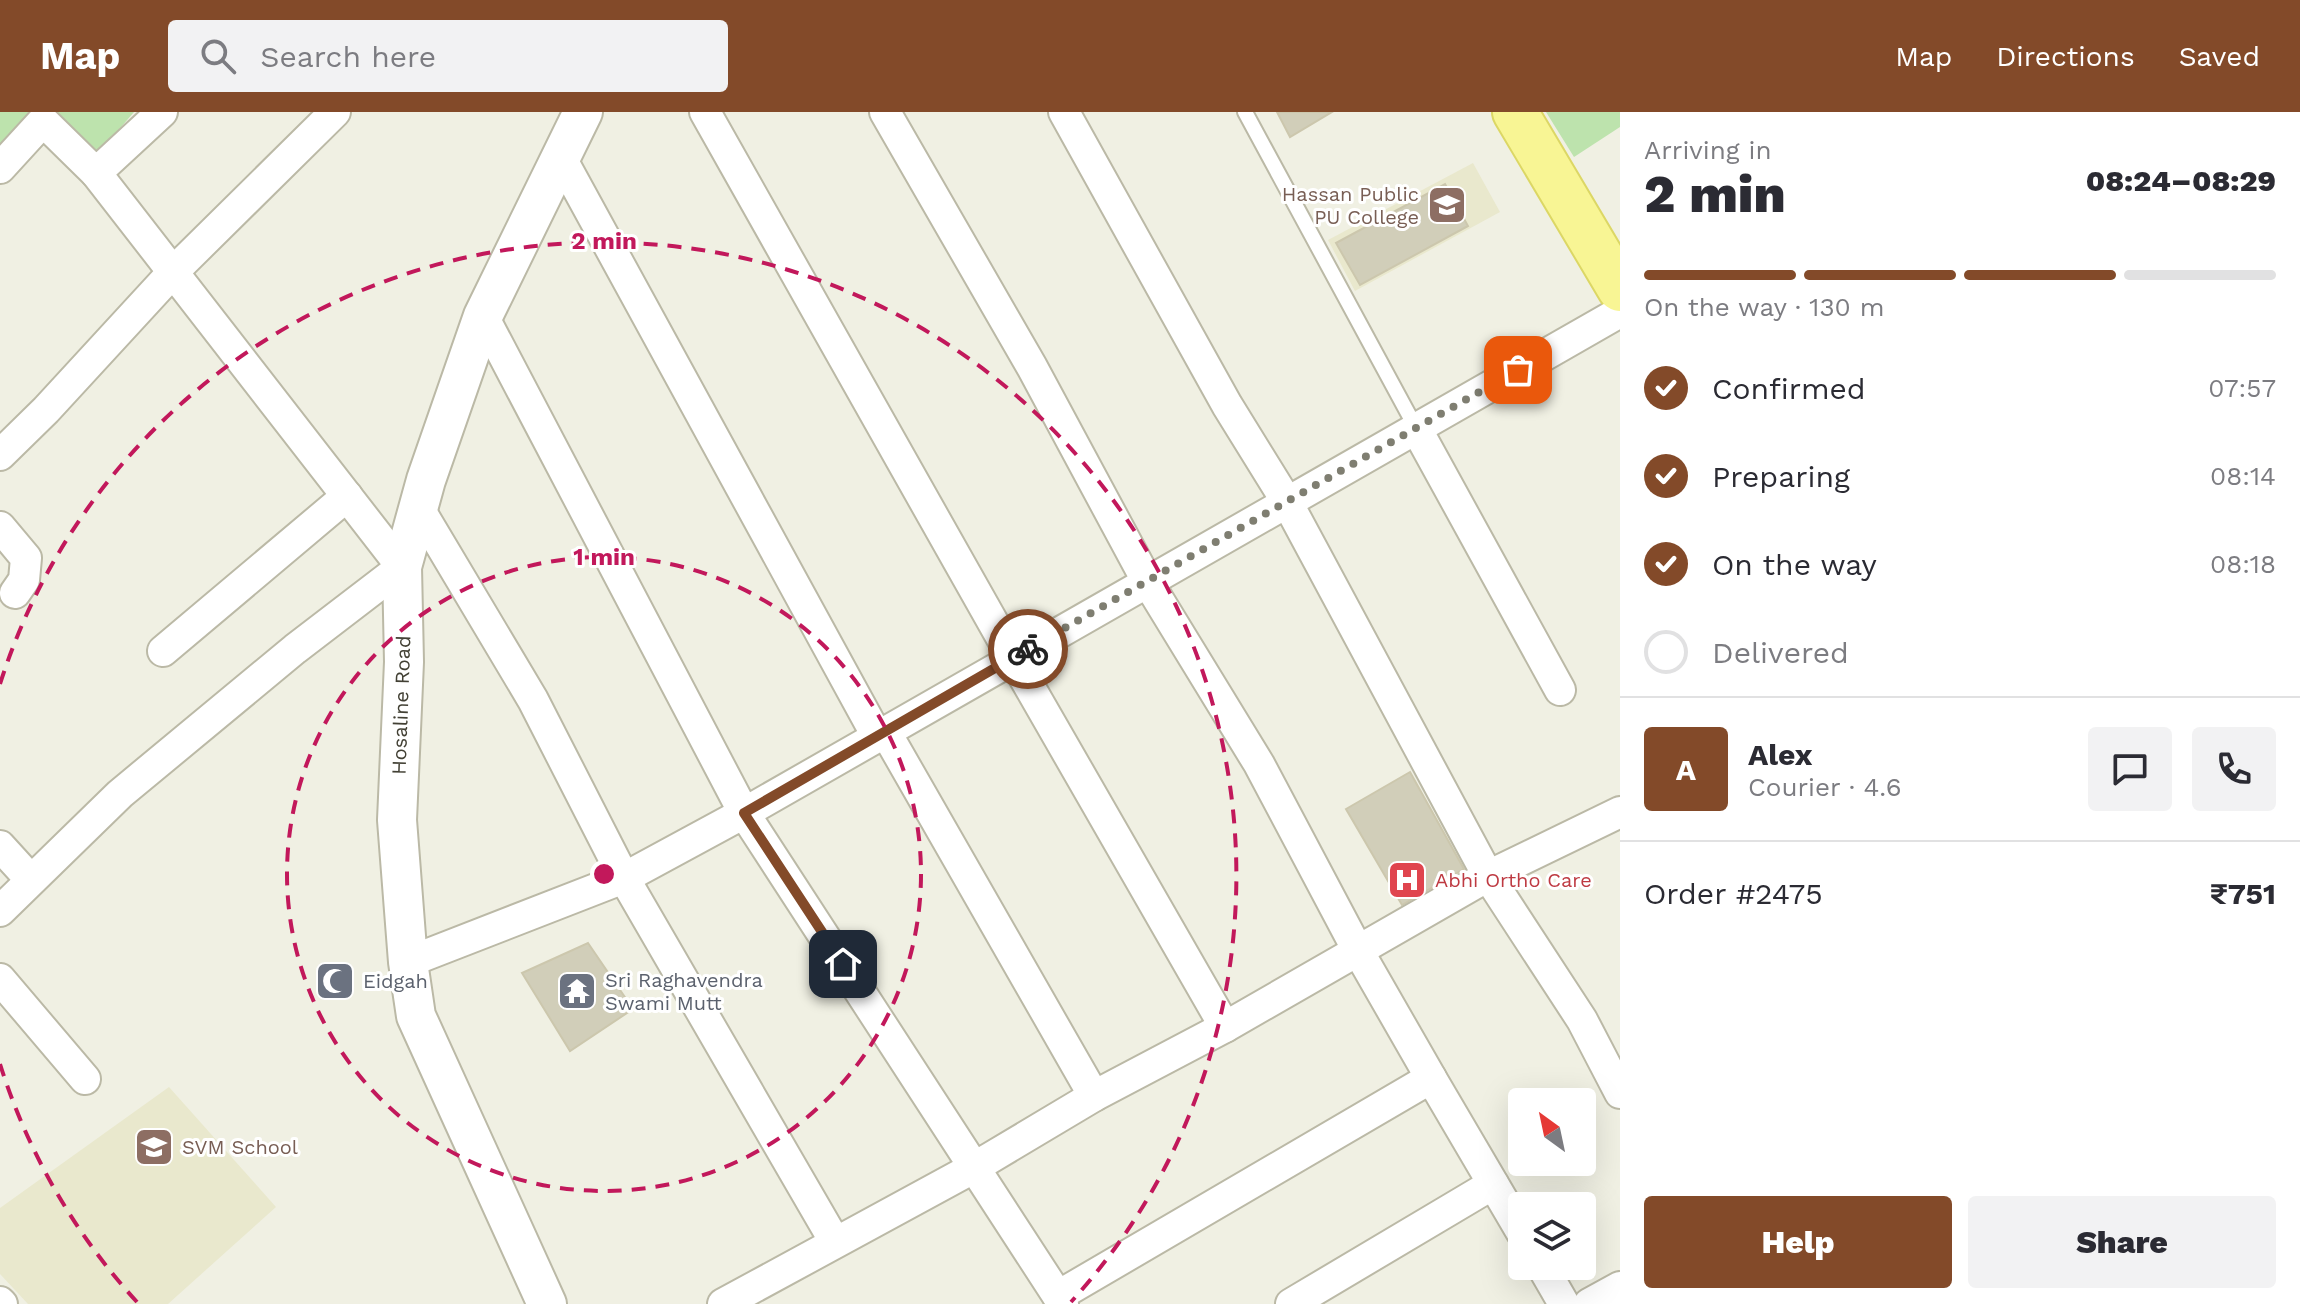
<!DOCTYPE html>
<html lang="en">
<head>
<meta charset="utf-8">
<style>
  :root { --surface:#fff; --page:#f2f2f3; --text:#2b2b33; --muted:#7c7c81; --line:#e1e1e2; --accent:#834a29 }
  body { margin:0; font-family:"Work Sans",sans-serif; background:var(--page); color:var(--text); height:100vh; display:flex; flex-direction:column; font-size:30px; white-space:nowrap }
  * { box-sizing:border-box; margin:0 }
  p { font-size:26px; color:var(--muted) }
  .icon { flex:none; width:44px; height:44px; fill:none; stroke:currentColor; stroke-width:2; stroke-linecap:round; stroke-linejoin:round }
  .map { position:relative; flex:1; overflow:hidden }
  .drawer { display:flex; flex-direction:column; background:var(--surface); width:680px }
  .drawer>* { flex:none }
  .needle { width:52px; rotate:327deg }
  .fabs { position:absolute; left:1508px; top:976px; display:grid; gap:16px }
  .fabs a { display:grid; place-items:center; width:88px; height:88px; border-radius:8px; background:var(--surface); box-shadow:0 8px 32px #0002; font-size:40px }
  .pin { position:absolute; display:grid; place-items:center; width:68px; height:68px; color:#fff; margin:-34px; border-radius:16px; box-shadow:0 4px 12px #0006 }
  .courier { position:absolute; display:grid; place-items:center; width:80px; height:80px; margin:-40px; border:6px solid #834a29; border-radius:50%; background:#fff; color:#222; box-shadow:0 2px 10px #0007 }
  .summary em { font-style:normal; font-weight:800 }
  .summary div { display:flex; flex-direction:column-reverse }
  .summary { display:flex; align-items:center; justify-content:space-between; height:136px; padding:0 24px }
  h1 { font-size:52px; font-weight:800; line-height:60px }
  .bar { display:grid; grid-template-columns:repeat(4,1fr); gap:12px 8px; align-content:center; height:96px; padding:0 24px }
  .bar i { height:10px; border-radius:6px; background:var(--line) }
  .bar .selected { background:var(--accent) }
  .bar p { grid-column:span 4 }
  .line { display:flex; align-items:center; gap:20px; padding:0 24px; border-top:2px solid var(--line) }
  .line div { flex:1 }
  .round { display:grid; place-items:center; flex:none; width:84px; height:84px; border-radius:8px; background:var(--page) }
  ol { padding:0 24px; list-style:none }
  li { display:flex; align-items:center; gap:24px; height:88px }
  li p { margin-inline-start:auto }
  li .icon { padding:8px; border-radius:50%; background:var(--accent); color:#fff; stroke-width:4 }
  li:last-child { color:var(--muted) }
  li i { width:44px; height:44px; border:4px solid var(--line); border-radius:50% }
  .action { display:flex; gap:16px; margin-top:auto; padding:16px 24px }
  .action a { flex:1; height:92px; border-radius:8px; background:var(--accent); color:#fff; font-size:32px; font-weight:800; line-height:92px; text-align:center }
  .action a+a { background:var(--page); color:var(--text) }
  header { display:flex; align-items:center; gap:48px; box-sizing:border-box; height:112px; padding:0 40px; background:var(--accent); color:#fff }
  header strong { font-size:38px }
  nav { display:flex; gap:44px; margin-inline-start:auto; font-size:28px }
  .search { width:560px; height:72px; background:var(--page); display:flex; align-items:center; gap:20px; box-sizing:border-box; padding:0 28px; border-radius:8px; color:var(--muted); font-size:30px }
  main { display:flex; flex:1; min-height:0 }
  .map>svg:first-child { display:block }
  .education { fill:#e9e8cd }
  .green { fill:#bde3ad }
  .building { fill:#d1ceb9; stroke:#ccc7ad; stroke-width:2 }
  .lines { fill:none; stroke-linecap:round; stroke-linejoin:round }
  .service-casing { stroke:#bbb9a6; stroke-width:18 }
  .minor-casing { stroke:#bbb9a6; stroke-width:34 }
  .tertiary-casing { stroke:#bbb9a6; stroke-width:42 }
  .primary-casing { stroke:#dcd765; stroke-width:48 }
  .service { stroke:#fff; stroke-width:14 }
  .minor { stroke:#fff; stroke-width:30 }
  .tertiary { stroke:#fff; stroke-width:38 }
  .primary { stroke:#f8f594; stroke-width:44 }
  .done { stroke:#7f7e71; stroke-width:8; stroke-dasharray:0 14.4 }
  .route { stroke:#834a29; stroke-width:10 }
  .ring { fill:none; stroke:#c2185b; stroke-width:4; stroke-dasharray:14 10 }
  .labels { text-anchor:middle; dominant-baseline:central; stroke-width:6; stroke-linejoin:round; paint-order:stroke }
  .education-label { font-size:20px; fill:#785e54; stroke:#fff; text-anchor:end }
  .street-label { font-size:20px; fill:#424034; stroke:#fff }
  .health-label { font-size:20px; fill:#be3a42; stroke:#fff; text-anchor:start }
  .worship-label { font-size:20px; fill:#5b616d; stroke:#fff; text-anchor:start }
  .centre { fill:#c2185b; stroke:#fff; stroke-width:4 }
  .ring-label { font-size:24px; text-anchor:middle; font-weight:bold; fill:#c2185b; stroke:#fff; stroke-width:6; stroke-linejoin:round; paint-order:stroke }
</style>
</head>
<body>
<header>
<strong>Map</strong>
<div class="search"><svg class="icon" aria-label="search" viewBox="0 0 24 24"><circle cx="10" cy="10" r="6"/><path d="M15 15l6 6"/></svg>Search here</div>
<nav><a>Map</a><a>Directions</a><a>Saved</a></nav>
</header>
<main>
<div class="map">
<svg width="1620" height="1192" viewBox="0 0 1620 1192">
  <rect width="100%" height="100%" fill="#f0f0e3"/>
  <g class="education">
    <path d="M1473,51L1500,100L1355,179L1328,128Z"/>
    <path d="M169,975L276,1095L168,1192H28L0,1162V1096Z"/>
  </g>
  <g class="green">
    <path d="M0,0H134L96,44L27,9L0,39Z"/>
    <path d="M1546,0H1620V15L1574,45Z"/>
  </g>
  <g class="building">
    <path d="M1277,0H1332L1290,25Z"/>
    <path d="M1445,72L1468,114L1360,173L1336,131Z"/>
    <path d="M1410,660L1464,757L1402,793L1346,697Z"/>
    <path d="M588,831L633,897L570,939L522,861Z"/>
  </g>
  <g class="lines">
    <defs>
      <path id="service" d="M1245,0L1416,316"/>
      <g id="minor">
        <path d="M705,0L1013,546L1225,915"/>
        <path d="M885,0L1032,255L1147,469L1259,652L1357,837L1431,966"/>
        <path d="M1064,0L1227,293L1287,390L1488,764L1582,908L1620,981"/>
        <path d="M561,46L877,624"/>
        <path d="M0,56L43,9L96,61L162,0"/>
        <path d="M483,204L744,701L1063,1192"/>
        <path d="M1416,316L1560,578"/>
        <path d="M0,343L46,298L173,160L335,0"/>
        <path d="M418,395L533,588L624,766L835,1130"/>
        <path d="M0,415L26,446L24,468L15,481"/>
        <path d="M163,539L347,384"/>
        <path d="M885,619L1094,984"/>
        <path d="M0,734L31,768"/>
        <path d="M0,799L120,682L295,537L402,455L96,61"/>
        <path d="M408,850L624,766L744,701L1620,200"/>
        <path d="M0,867L85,967"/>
        <path d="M1542,1154L1564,1192"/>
        <path d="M1058,1184L1431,966L1522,1121"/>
        <path d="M0,1190L2,1192"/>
        <path d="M723,1192L975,1055L1094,984L1225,915L1488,764L1620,700"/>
        <path d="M1291,1192L1493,1072"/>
        <path d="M1589,1192L1620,1175"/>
      </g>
      <path id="tertiary" d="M547,1192L416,904L408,850L397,708L404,550L402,455L426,368L483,204L583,0"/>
      <path id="primary" d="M1515,0L1620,177"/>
    </defs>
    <use href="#service" class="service-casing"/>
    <use href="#minor" class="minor-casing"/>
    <use href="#tertiary" class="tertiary-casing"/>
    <use href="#primary" class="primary-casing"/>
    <use href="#service" class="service"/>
    <use href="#minor" class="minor"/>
    <use href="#tertiary" class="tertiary"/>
    <use href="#primary" class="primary"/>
  </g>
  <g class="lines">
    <path class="done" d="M1028,537L1518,258"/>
    <path class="route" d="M843,852L744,701L1028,537"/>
  </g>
  <g class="ring">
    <circle cx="604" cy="762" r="317"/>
    <path d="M137 1190A633 633 0 0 1 0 952M0 572A633 633 0 1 1 1071 1190"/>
  </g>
  <defs>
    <symbol id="university-square" viewBox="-11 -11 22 22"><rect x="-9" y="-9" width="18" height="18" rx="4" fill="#8d6e63" stroke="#fff"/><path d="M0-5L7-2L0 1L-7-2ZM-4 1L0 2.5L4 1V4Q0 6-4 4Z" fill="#fff"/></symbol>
    <symbol id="hospital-square" viewBox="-11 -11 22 22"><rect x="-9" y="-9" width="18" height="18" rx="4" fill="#e0444e" stroke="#fff"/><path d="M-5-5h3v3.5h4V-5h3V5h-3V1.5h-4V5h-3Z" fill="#fff"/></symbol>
    <symbol id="mosque-square" viewBox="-11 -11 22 22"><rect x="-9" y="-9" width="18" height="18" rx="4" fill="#6b7280" stroke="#fff"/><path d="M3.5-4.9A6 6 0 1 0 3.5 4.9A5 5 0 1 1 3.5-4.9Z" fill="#fff"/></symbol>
    <symbol id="temple-square" viewBox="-11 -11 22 22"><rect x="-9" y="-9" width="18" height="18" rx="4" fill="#6b7280" stroke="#fff"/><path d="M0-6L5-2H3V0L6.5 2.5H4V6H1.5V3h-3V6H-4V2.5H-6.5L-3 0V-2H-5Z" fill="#fff"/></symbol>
    <symbol id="school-square" viewBox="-11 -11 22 22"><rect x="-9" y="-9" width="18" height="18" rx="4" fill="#8d6e63" stroke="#fff"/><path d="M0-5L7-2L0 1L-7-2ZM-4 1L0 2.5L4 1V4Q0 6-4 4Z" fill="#fff"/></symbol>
  </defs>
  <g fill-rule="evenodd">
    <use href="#university-square" x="1425" y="71" width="44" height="44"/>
    <use href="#hospital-square" x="1385" y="746" width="44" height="44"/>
    <use href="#mosque-square" x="313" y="847" width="44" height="44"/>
    <use href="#temple-square" x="555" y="857" width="44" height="44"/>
    <use href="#school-square" x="132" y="1013" width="44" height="44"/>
  </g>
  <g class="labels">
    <g class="education-label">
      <text x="1419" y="82">Hassan Public<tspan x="1419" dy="23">PU College</tspan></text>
      <text x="182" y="1035" text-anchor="start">SVM School</text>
    </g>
    <g class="street-label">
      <text transform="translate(401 593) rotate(-88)">Hosaline Road</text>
    </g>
    <g class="health-label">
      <text x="1435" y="768">Abhi Ortho Care</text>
    </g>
    <g class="worship-label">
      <text x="605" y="868">Sri Raghavendra<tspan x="605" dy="23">Swami Mutt</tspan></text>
      <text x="363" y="869">Eidgah</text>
    </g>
  </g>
  <circle cx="604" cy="762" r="12" class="centre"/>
  <g class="ring-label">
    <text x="604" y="137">2 min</text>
    <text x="604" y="453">1 min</text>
  </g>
</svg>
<div class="fabs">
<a><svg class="needle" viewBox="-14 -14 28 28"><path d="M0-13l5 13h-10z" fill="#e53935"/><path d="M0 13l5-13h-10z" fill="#7c7c81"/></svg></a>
<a><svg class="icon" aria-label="layers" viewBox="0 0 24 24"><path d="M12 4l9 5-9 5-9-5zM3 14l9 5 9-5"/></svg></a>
</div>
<div class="pin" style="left:1518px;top:258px;background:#ea580c"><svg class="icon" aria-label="bag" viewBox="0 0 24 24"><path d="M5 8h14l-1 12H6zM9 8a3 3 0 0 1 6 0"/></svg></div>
<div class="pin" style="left:843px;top:852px;background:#1f2937"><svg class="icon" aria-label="home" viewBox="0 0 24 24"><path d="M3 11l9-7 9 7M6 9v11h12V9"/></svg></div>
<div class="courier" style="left:1028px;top:537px"><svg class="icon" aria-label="bike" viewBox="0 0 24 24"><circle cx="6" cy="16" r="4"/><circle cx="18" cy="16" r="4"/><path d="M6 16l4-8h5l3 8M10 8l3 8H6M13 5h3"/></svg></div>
</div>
<section class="drawer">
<div class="summary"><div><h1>2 min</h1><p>Arriving in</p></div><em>08:24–08:29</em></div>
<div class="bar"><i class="selected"></i><i class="selected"></i><i class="selected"></i><i></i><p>On the way · 130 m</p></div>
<ol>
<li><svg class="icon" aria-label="check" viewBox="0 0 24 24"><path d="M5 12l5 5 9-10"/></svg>Confirmed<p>07:57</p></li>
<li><svg class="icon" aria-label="check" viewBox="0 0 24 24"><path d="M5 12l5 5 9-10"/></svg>Preparing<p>08:14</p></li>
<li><svg class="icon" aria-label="check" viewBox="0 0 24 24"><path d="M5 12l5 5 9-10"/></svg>On the way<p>08:18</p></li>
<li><i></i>Delivered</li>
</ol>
<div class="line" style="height:144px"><b class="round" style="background:var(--accent);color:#fff">A</b><div><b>Alex</b><p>Courier · 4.6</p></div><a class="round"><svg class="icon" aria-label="chat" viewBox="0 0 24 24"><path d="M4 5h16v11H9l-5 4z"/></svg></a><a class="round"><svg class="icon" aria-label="phone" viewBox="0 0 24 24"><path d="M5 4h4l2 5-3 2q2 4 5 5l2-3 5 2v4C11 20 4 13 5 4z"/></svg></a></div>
<div class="line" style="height:104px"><div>Order #2475</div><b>₹751</b></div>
<div class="action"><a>Help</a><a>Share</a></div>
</section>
</main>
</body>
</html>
